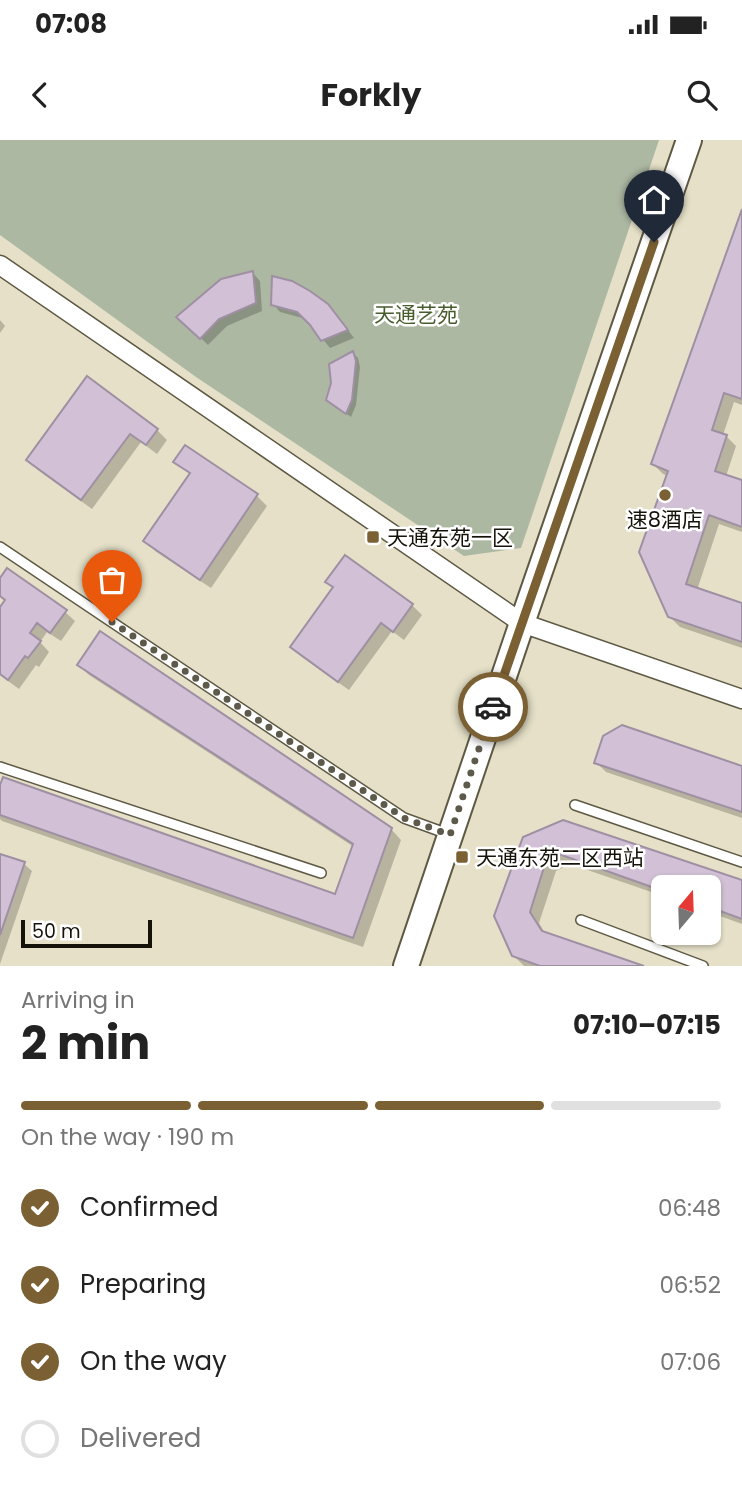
<!DOCTYPE html>
<html lang="en">
<head>
<meta charset="utf-8">
<style>
  :root { --surface:#fff; --page:#f2f2f2; --text:#222; --muted:#767676; --line:#e0e0e0; --accent:#7a6032 }
  body { margin:0; font-family:Poppins,"Noto Sans SC",sans-serif; background:var(--page); color:var(--text); height:100vh; display:flex; flex-direction:column; font-size:26px; white-space:nowrap }
  * { box-sizing:border-box; margin:0 }
  p { font-size:23px; color:var(--muted) }
  .icon { flex:none; width:38px; height:38px; fill:none; stroke:currentColor; stroke-width:2; stroke-linecap:round; stroke-linejoin:round }
  .map { position:relative; height:826px; overflow:hidden }
  .details { display:flex; flex-direction:column; background:var(--surface); flex:1 }
  .details>* { flex:none }
  .needle { width:46px; rotate:19deg }
  .tools { position:absolute; left:651px; top:735px; display:grid; gap:14px }
  .tools a { display:grid; place-items:center; width:70px; height:70px; border-radius:10px; background:var(--surface); box-shadow:0 2px 5px #0004; font-size:35px }
  .scale { position:absolute; left:21px; bottom:18px; width:131px; box-sizing:border-box; padding-left:7px; border:4px solid #141209; border-top:0; font-size:19px; line-height:24px; white-space:nowrap; color:#141209; -webkit-text-stroke:5px #fff; paint-order:stroke }
  .pin { position:absolute; display:grid; place-items:center; width:60px; height:60px; color:#fff; margin:-72px -30px; border-radius:50% 50% 50% 0; rotate:-45deg; box-shadow:0 0 7px #0007 }
  .pin .icon { rotate:45deg }
  .courier { position:absolute; display:grid; place-items:center; width:70px; height:70px; margin:-35px; border:5px solid #7a6032; border-radius:50%; background:#fff; color:#222; box-shadow:0 2px 9px #0007 }
  .summary em { font-style:normal; font-weight:700 }
  .summary div { display:flex; flex-direction:column-reverse }
  .summary { display:flex; align-items:center; justify-content:space-between; height:119px; padding:0 21px }
  h1 { font-size:46px; font-weight:700; line-height:52px }
  .bar { display:grid; grid-template-columns:repeat(4,1fr); gap:10px 7px; align-content:center; height:84px; padding:0 21px }
  .bar i { height:9px; border-radius:5px; background:var(--line) }
  .bar .on { background:var(--accent) }
  .bar p { grid-column:span 4 }
  ol { padding:0 21px; list-style:none }
  li { display:flex; align-items:center; gap:21px; height:77px }
  li p { margin-inline-start:auto }
  li .icon { padding:7px; border-radius:50%; background:var(--accent); color:#fff; stroke-width:4 }
  li:last-child { color:var(--muted) }
  li i { width:38px; height:38px; border:4px solid var(--line); border-radius:50% }
  .status { display:flex; justify-content:space-between; align-items:center; height:49px; padding:0 35px; background:var(--surface); direction:ltr }
  .status svg { height:19px; fill:currentColor }
  header { display:flex; justify-content:space-between; align-items:center; height:91px; padding:0 21px; background:var(--surface); font-size:32px; font-weight:700 }
  .map>svg:first-child { display:block }
  .green { fill:#adb8a3 }
  .shadow { fill:#0003 }
  .building { fill:#d2c1d6; stroke:#9f8fa3; stroke-width:2 }
  .lines { fill:none; stroke-linecap:round; stroke-linejoin:round }
  .lane-casing { stroke:#5e5944; stroke-width:12 }
  .street-casing { stroke:#5e5944; stroke-width:21 }
  .secondary-casing { stroke:#5e5944; stroke-width:28 }
  .lane { stroke:#fff; stroke-width:9 }
  .street { stroke:#fff; stroke-width:18 }
  .secondary { stroke:#fff; stroke-width:24 }
  .done { stroke:#5d5a4c; stroke-width:7; stroke-dasharray:0 12.6 }
  .route { stroke:#7a6032; stroke-width:9 }
  .poi-dot { fill:#7a6032; stroke:#fff; stroke-width:2.5 }
  .labels { text-anchor:middle; dominant-baseline:central; stroke-width:5; stroke-linejoin:round; paint-order:stroke }
  .park-label { font-size:21px; fill:#475d2c; stroke:#fff }
  .poi-label { font-size:21px; fill:#141209; stroke:#fff; text-anchor:start }
</style>
</head>
<body>
<div class="status"><b>07:08</b><svg viewBox="0 0 49 12"><path d="M0 12V9h3v3zM5 12V6h3v6zM10 12V3h3v9zM15 12V0h3v12zM26 1h20v11H26zM47 4h2v5h-2z"/></svg></div>
<header><svg class="icon" aria-label="back" viewBox="0 0 24 24"><path d="M15 5l-7 7 7 7"/></svg>Forkly<svg class="icon" aria-label="search" viewBox="0 0 24 24"><circle cx="10" cy="10" r="6"/><path d="M15 15l6 6"/></svg></header>
<div class="map">
<svg width="742" height="826" viewBox="0 0 742 826">
  <rect width="100%" height="100%" fill="#e5e0c7"/>
  <path class="green" d="M0,0H659L521,408L464,416L196,237L0,95Z"/>
  <g class="shadow">
    <path d="M742,74V265L734,262L723,295L726,296L736,306L726,336L742,342V392L719,384L697,450L742,465V508L680,487L669,476L668,336L663,334L653,324Z"/>
    <path d="M253,133L260,141L262,171L227,186L208,205L179,177Z"/>
    <path d="M273,164L335,173L354,198L330,208L306,179L280,172Z"/>
    <path d="M0,180L5,186L0,193Z"/>
    <path d="M353,213L358,218L360,227L356,265L351,277L333,264Z"/>
    <path d="M87,239L157,290L167,300L157,314L141,302L92,369L38,330L28,320Z"/>
    <path d="M186,307L257,356L267,366L211,448L155,411L146,401L191,335L176,322Z"/>
    <path d="M0,441L65,472L75,481L61,501L47,492L40,502L49,512L39,527L36,525L19,549L0,535V470L6,461L0,456Z"/>
    <path d="M328,442L412,465L422,475L404,500L392,491L349,550L302,517L292,507L334,448Z"/>
    <path d="M79,525L391,689L401,700L363,807L2,681L0,679V650L336,757L354,707L89,535Z"/>
    <path d="M596,622L742,627V678L606,632Z"/>
    <path d="M525,698L742,742V784L709,772V747H663V756L570,724L556,731L539,783L546,795L638,826H524L513,815Z"/>
    <path d="M0,716L24,724L32,731L0,824Z"/>
  </g>
  <g class="building">
    <path d="M742,69V259L724,253L712,290L727,295L715,331L742,340V387L709,375L686,444L742,463V502L668,477L639,412L668,331L651,324Z"/>
    <path d="M253,131L256,163L219,179L200,199L176,177L221,139Z"/>
    <path d="M272,136L292,141L310,151L328,164L348,190L321,201L310,185L297,172L271,165Z"/>
    <path d="M353,211L356,221L352,260L346,274L326,260L331,243L329,224Z"/>
    <path d="M87,236L158,289L146,305L130,294L81,360L26,320Z"/>
    <path d="M185,305L258,354L200,440L143,401L190,333L173,322Z"/>
    <path d="M345,415L413,464L393,492L381,483L338,542L290,507L333,447L325,442Z"/>
    <path d="M7,428L67,470L50,493L37,483L30,493L41,501L28,518L25,516L8,540L0,534V467L5,460L0,456V438Z"/>
    <path d="M100,491L392,688L353,798L0,675V645L3,637L335,754L353,704L77,525Z"/>
    <path d="M622,585L742,626V672L594,623L603,596Z"/>
    <path d="M563,680L742,740V779L709,767V747H663V751L559,714L546,721L530,772L542,791L644,826H540L512,816L494,776L523,697Z"/>
    <path d="M0,714L25,722L0,795Z"/>
  </g>
  <g class="lines">
    <defs>
      <g id="lane">
        <path d="M0,407L404,678L448,694"/>
        <path d="M0,627L321,733"/>
        <path d="M575,665L742,722"/>
        <path d="M581,780L703,826"/>
      </g>
      <path id="street" d="M0,125L522,483L742,559"/>
      <path id="secondary" d="M406,826L522,483L689,0"/>
    </defs>
    <use href="#lane" class="lane-casing"/>
    <use href="#street" class="street-casing"/>
    <use href="#secondary" class="secondary-casing"/>
    <use href="#lane" class="lane"/>
    <use href="#street" class="street"/>
    <use href="#secondary" class="secondary"/>
  </g>
  <g class="lines">
    <path class="done" d="M112,482L404,678L450,695L493,567"/>
    <path class="route" d="M493,567L654,102"/>
  </g>
  <g class="poi-dot">
    <circle cx="665" cy="355" r="7"/>
    <rect x="366" y="390" width="14" height="14" rx="3.5"/>
    <rect x="455" y="710" width="14" height="14" rx="3.5"/>
  </g>
  <g class="labels">
    <g class="park-label">
      <text x="416" y="174">天通艺苑</text>
    </g>
    <g class="poi-label">
      <text x="665" y="379" text-anchor="middle">速8酒店</text>
      <text x="387" y="397">天通东苑一区</text>
      <text x="476" y="717">天通东苑二区西站</text>
    </g>
  </g>
</svg>
<div class="tools">
<a><svg class="needle" viewBox="-14 -14 28 28"><path d="M0-13l5 13h-10z" fill="#e53935"/><path d="M0 13l5-13h-10z" fill="#767676"/></svg></a>
</div>
<div class="scale">50 m</div>
<div class="pin" style="left:112px;top:482px;background:#ea580c"><svg class="icon" aria-label="bag" viewBox="0 0 24 24"><path d="M5 8h14l-1 12H6zM9 8a3 3 0 0 1 6 0"/></svg></div>
<div class="pin" style="left:654px;top:102px;background:#1f2937"><svg class="icon" aria-label="home" viewBox="0 0 24 24"><path d="M3 11l9-7 9 7M6 9v11h12V9"/></svg></div>
<div class="courier" style="left:493px;top:567px"><svg class="icon" aria-label="car" viewBox="0 0 24 24"><path d="M5 17H2v-5l4-1 3-4h7l3 4 3 1v5h-3M9 17h6M6 11h13"/><circle cx="7" cy="17" r="2"/><circle cx="17" cy="17" r="2"/></svg></div>
</div>
<section class="details">
<div class="summary"><div><h1>2 min</h1><p>Arriving in</p></div><em>07:10–07:15</em></div>
<div class="bar"><i class="on"></i><i class="on"></i><i class="on"></i><i></i><p>On the way · 190 m</p></div>
<ol>
<li><svg class="icon" aria-label="check" viewBox="0 0 24 24"><path d="M5 12l5 5 9-10"/></svg>Confirmed<p>06:48</p></li>
<li><svg class="icon" aria-label="check" viewBox="0 0 24 24"><path d="M5 12l5 5 9-10"/></svg>Preparing<p>06:52</p></li>
<li><svg class="icon" aria-label="check" viewBox="0 0 24 24"><path d="M5 12l5 5 9-10"/></svg>On the way<p>07:06</p></li>
<li><i></i>Delivered</li>
</ol>
</section>
</body>
</html>
